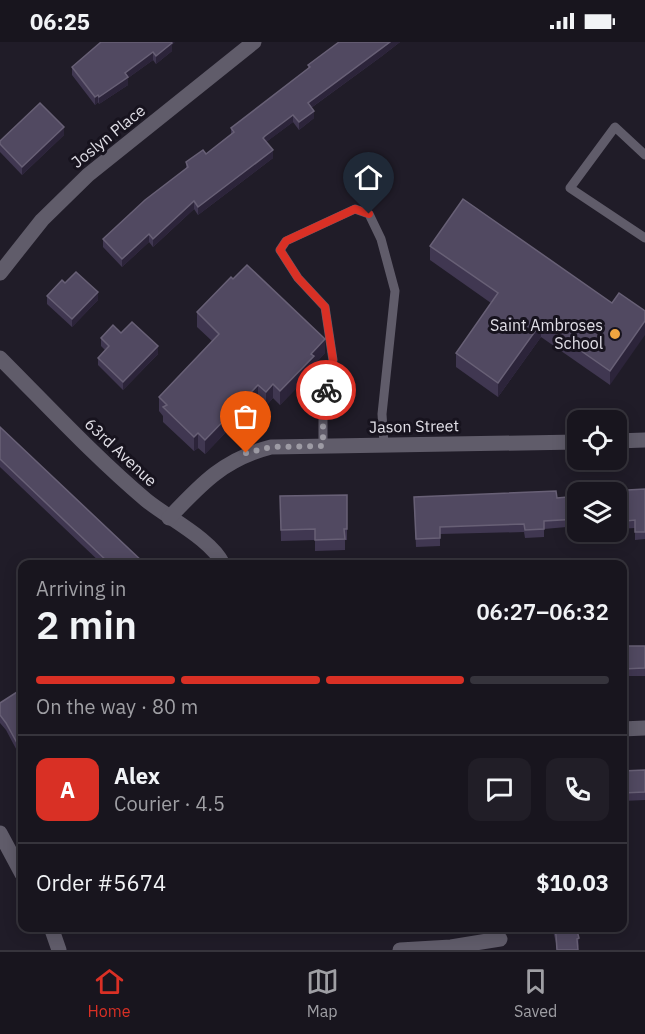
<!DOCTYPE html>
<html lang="en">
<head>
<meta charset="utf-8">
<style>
  :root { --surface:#18151e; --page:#211e27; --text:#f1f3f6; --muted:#9f9fa4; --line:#36343c; --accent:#d93025 }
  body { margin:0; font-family:"IBM Plex Sans",sans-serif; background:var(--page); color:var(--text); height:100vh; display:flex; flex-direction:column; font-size:22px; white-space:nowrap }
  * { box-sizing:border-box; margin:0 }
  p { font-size:20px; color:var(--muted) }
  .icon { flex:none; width:33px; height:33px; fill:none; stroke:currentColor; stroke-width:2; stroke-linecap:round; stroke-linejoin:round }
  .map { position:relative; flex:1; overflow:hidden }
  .side { position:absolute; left:18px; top:518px; width:609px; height:372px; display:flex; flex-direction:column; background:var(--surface); border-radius:12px; box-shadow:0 3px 15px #0003,0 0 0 2px var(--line) }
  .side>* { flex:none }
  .buttons { position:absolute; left:567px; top:368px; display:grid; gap:12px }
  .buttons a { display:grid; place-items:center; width:60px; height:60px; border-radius:12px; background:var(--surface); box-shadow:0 3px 15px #0003,0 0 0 2px var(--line); font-size:30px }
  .pin { position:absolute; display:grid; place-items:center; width:51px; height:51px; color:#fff; margin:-62px -26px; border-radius:50% 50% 50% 0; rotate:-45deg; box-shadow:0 0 6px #0007 }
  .pin .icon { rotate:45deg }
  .courier { position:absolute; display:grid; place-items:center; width:60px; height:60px; margin:-30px; border:4px solid #d93025; border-radius:50%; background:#fff; color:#222; box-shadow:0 2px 8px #0007 }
  .summary em { font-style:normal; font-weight:600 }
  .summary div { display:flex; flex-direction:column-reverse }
  .summary { display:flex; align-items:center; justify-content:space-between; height:102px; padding:0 18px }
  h1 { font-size:39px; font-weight:600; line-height:45px }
  .bar { display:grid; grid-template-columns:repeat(4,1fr); gap:9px 6px; align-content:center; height:72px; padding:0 18px }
  .bar i { height:8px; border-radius:4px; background:var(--line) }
  .bar .on { background:var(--accent) }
  .bar p { grid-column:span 4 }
  .line { display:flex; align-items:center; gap:15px; padding:0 18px; border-top:2px solid var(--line) }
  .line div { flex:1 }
  .round { display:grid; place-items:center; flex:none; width:63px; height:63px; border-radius:12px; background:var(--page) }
  .status { display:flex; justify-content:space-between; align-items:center; height:42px; padding:0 30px; background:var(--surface); direction:ltr }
  .status svg { height:16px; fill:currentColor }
  .tab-bar { display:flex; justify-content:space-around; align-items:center; height:84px; border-top:2px solid var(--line); background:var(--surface); font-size:16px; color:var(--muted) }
  .tab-bar a { display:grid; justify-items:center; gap:3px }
  .tab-bar .on { color:var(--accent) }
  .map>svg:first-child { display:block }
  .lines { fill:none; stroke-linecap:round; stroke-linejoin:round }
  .lane { stroke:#605c6a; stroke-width:9 }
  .street { stroke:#605c6a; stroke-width:15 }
  .wall { fill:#403751 }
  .shaded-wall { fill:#2c243a }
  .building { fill:#514961; stroke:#686076; stroke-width:1.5 }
  .done { stroke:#9d9ba4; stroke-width:6; stroke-dasharray:0 10.8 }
  .route { stroke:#d93025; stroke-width:8 }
  .poi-dot { fill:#f1a540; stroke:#17131e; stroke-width:2 }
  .labels { text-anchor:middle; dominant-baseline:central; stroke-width:6; stroke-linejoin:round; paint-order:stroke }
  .street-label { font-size:16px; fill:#e1dfe7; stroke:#17131e }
  .poi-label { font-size:16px; fill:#e1dfe7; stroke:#17131e; text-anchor:end }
</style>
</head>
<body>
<div class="status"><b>06:25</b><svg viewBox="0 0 49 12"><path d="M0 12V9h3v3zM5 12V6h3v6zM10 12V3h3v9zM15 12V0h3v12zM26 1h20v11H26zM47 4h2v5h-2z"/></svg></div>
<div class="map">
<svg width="645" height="908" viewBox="0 0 645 908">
  <rect width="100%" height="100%" fill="#201c28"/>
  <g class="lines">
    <g class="lane">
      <path d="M645,113L615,85L570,146L645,196"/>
      <path d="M323,404V360L333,318L325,265L298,236L280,208L286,199L355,167L369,172L381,197L395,249L382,372L384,403"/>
    </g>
    <g class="street">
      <path d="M0,231L42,178L88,133L254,0"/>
      <path d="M0,316C48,364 94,414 146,458C168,476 211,497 223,522"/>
      <path d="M616,399L645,398"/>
      <path d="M169,476C201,442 224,417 271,405L578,400"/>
      <path d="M622,687L645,686"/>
      <path d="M0,791L22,832"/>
      <path d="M51,885L59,908"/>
      <path d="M400,908L451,905L500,897"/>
    </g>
  </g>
  <g class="wall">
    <path d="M339,0H400L382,14L311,66L314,76L299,88L293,80L266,100L273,116L198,173L194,167L153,205L149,200L122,225L103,205V197L186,127V120L206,112L231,92V86L308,27V23Z"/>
    <path d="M172,3V9L156,22L153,18L128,36V43L99,62L98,60L95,63L72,33V25Z"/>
    <path d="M64,93L22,133L0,110V99Z"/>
    <path d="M430,204L612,261L610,343L541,295L498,355L456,325V311L491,261L430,218Z"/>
    <path d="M47,254L98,258L72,285L47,262Z"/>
    <path d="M197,270L325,311L314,323V328L280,363L273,356L266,364L258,357L205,412L198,406L194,409L163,380V374L159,369V355L212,299L197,285Z"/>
    <path d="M121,291L158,312L123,348L98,323V316L105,308L101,304V296Z"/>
    <path d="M0,385L145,522H102L0,425Z"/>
    <path d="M645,447V497L635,498V486L616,487V450Z"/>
    <path d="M347,453V498H345V508L315,509V498L281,499L280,454Z"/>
    <path d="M578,454V484L544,487V495L525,496L524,490L440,492V504L416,505L414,455L557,456Z"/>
    <rect x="622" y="604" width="23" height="30"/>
    <path d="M22,651V718L6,688L0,681V661Z"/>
    <path d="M645,728V758L622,759V729Z"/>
    <path d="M552,885H576L579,904L577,905L578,908H557L556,901Z"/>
  </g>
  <g class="shaded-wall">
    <path d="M169,0H175L172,3V9L156,22V14Z"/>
    <path d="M390,0H400L382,14L308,68V61Z"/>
    <path d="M153,10V18L128,36V43L99,62V55L125,31Z"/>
    <path d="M98,53V60L95,63V55Z"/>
    <path d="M314,69V76L299,88V80Z"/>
    <path d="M293,73V80L265,101L263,96L265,94Z"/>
    <path d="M64,85V93L22,133V125Z"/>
    <path d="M273,108V116L198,173V165Z"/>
    <path d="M194,159V167L153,205V197Z"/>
    <path d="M149,192V200L122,225V217Z"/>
    <path d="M98,250V258L72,285V277Z"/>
    <path d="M645,279V293L610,343V329Z"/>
    <path d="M541,281V295L498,355V341Z"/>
    <path d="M325,297V311L314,323V328L280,363V349L311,312Z"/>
    <path d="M158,304V312L123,348V340Z"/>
    <path d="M273,342V356L266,364V350Z"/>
    <path d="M258,343V357L205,412V398Z"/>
    <path d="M198,391V406L194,409V395Z"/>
    <path d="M579,896V904L577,905V897Z"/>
  </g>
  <g class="building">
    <path d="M101,0H171L172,1L156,14L153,10L125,31L128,35L99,55L98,53L95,55L72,25Z"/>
    <path d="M339,0H390L308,61L314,69L299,80L293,73L265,94L263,96L273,108L198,165L194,159L153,197L149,192L122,217L103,197L145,158L188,125L186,120L203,108L206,112L234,90L231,86L310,25L308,23Z"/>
    <path d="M40,61L64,85L22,125L0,102V99Z"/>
    <path d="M463,157L612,261L619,251L645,269V279L610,329L541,281L498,341L456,311L498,251L430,204Z"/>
    <path d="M247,223L325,297L311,312L314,314L280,349L273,342L266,350L258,343L205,398L198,391L194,395L163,365L167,363L159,355L219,292L197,270L231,235L233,237Z"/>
    <path d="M76,230L98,250L72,277L47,254L62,238L65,241Z"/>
    <path d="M132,280L158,304L123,340L98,316L109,304L101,296L113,283L121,291Z"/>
    <path d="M0,385L145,522H110L0,417Z"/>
    <path d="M645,447V490H635V478L616,480V450H592Z"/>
    <path d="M556,449L557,456L578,454V477L544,479V487L525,488L524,482L440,485V496L416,497L414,455Z"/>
    <path d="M347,453V487H344L345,497L315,498V487L281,488L280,454Z"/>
    <path d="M622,604H645V626L622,627Z"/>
    <path d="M20,648L22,651V710L6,681L0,673V661Z"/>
    <path d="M645,728V750L622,751V729Z"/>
    <path d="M554,885H576L579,896L577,897L578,908H557L556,893Z"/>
  </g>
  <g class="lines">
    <path class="done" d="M246,411L271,405L323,404V360L326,348"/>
    <path class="route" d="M326,348L333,318L325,265L298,236L280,208L286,199L355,167L369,172"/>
  </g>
  <circle class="poi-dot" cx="615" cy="292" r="6"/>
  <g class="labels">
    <g class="street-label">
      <text transform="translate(108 94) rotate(-39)">Joslyn Place</text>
      <text transform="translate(414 384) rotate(-1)">Jason Street</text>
      <text transform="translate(121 410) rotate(43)">63rd Avenue</text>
    </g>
    <g class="poi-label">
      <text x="603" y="283">Saint Ambroses<tspan x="603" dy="18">School</tspan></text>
    </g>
  </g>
</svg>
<div class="buttons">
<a><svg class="icon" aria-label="locate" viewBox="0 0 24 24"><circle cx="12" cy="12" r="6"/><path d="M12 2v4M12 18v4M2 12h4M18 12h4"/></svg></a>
<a><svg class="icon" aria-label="layers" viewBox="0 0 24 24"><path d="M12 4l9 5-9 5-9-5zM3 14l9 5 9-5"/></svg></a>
</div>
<div class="pin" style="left:246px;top:411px;background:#ea580c"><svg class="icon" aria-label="bag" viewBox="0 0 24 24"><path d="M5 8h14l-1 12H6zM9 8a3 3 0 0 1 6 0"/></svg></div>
<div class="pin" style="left:369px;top:172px;background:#1f2937"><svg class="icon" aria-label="home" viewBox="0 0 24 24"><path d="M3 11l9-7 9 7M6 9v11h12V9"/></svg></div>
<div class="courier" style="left:326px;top:348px"><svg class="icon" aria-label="bike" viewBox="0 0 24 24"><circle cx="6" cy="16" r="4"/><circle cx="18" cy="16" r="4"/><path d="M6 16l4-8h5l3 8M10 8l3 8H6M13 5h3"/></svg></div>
<section class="side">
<div class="summary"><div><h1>2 min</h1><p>Arriving in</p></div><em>06:27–06:32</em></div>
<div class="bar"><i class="on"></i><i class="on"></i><i class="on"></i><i></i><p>On the way · 80 m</p></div>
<div class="line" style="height:108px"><b class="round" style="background:var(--accent);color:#fff">A</b><div><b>Alex</b><p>Courier · 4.5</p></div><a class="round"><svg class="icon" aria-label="chat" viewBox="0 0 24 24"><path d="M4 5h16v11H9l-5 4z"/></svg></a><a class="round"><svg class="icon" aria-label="phone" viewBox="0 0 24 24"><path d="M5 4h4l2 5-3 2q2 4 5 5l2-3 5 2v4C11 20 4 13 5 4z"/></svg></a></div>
<div class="line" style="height:78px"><div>Order #5674</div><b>$10.03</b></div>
</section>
</div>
<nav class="tab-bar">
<a class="on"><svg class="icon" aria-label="home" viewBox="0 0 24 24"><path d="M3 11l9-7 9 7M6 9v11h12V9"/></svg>Home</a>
<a><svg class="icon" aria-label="map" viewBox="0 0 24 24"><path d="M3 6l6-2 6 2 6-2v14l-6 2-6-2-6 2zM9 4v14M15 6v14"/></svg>Map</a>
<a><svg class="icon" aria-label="saved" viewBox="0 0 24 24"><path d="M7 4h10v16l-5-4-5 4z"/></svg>Saved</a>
</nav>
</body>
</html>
